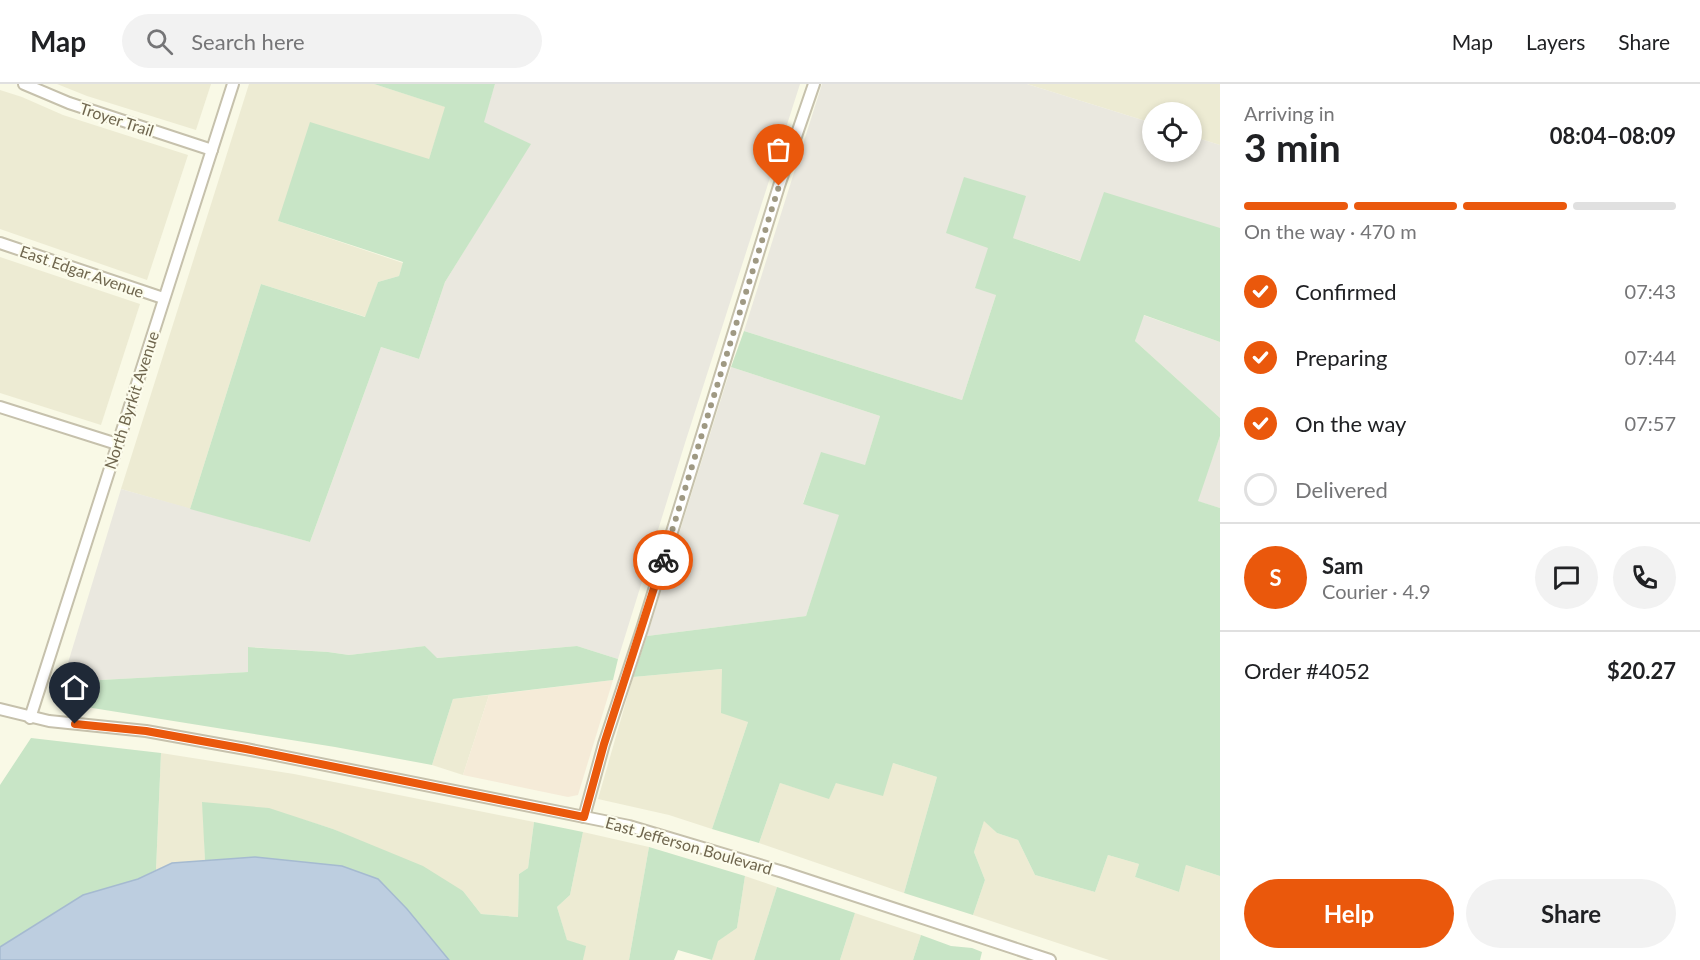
<!DOCTYPE html>
<html lang="en">
<head>
<meta charset="utf-8">
<style>
  :root { --surface:#fff; --page:#f2f2f2; --text:#202124; --muted:#757577; --line:#e0e0e0; --accent:#ea580c }
  body { margin:0; font-family:Lato,sans-serif; background:var(--page); color:var(--text); height:100vh; display:flex; flex-direction:column; font-size:22px; white-space:nowrap }
  * { box-sizing:border-box; margin:0 }
  p { font-size:20px; color:var(--muted) }
  .icon { flex:none; width:33px; height:33px; fill:none; stroke:currentColor; stroke-width:2; stroke-linecap:round; stroke-linejoin:round }
  .map { position:relative; flex:1; overflow:hidden }
  .sheet { display:flex; flex-direction:column; background:var(--surface); width:480px }
  .sheet>* { flex:none }
  .tools { position:absolute; left:1142px; top:18px; display:grid; gap:12px }
  .tools a { display:grid; place-items:center; width:60px; height:60px; border-radius:50%; background:var(--surface); box-shadow:0 3px 9px #0003; font-size:30px }
  .pin { position:absolute; display:grid; place-items:center; width:51px; height:51px; color:#fff; margin:-62px -26px; border-radius:50% 50% 50% 0; rotate:-45deg; box-shadow:0 0 6px #0007 }
  .pin .icon { rotate:45deg }
  .courier { position:absolute; display:grid; place-items:center; width:60px; height:60px; margin:-30px; border:4px solid #ea580c; border-radius:50%; background:#fff; color:#222; box-shadow:0 2px 8px #0007 }
  .head em { font-style:normal; font-weight:700 }
  .head div { display:flex; flex-direction:column-reverse }
  .head { display:flex; align-items:center; justify-content:space-between; height:102px; padding:0 24px }
  h1 { font-size:39px; font-weight:700; line-height:45px }
  .bar { display:grid; grid-template-columns:repeat(4,1fr); gap:9px 6px; align-content:center; height:72px; padding:0 24px }
  .bar i { height:8px; border-radius:4px; background:var(--line) }
  .bar .on { background:var(--accent) }
  .bar p { grid-column:span 4 }
  .line { display:flex; align-items:center; gap:15px; padding:0 24px; border-top:2px solid var(--line) }
  .line div { flex:1 }
  .round { display:grid; place-items:center; flex:none; width:63px; height:63px; border-radius:32px; background:var(--page) }
  ol { padding:0 24px; list-style:none }
  li { display:flex; align-items:center; gap:18px; height:66px }
  li p { margin-inline-start:auto }
  li .icon { padding:6px; border-radius:50%; background:var(--accent); color:#fff; stroke-width:4 }
  li:last-child { color:var(--muted) }
  li i { width:33px; height:33px; border:3px solid var(--line); border-radius:50% }
  .button { display:flex; gap:12px; margin-top:auto; padding:12px 24px }
  .button a { flex:1; height:69px; border-radius:36px; background:var(--accent); color:#fff; font-size:24px; font-weight:700; line-height:69px; text-align:center }
  .button a+a { background:var(--page); color:var(--text) }
  header { display:flex; align-items:center; gap:36px; box-sizing:border-box; height:84px; padding:0 30px; background:var(--surface); border-bottom:2px solid var(--line) }
  header strong { font-size:28px }
  nav { display:flex; gap:33px; margin-inline-start:auto; font-size:21px }
  .search { width:420px; height:54px; background:var(--page); display:flex; align-items:center; gap:15px; box-sizing:border-box; padding:0 21px; border-radius:33px; color:var(--muted); font-size:22px }
  main { display:flex; flex:1; min-height:0 }
  .map>svg:first-child { display:block }
  .residential { fill:#edebd3 }
  .commercial { fill:#f5ebd8 }
  .industrial { fill:#eae8df }
  .green { fill:#c8e5c6 }
  .water { fill:#bdcee0; stroke:#a5bad0; stroke-width:1.5 }
  .lines { fill:none; stroke-linecap:round; stroke-linejoin:round }
  .minor-casing { stroke:#c6c1ac; stroke-width:14 }
  .minor { stroke:#fff; stroke-width:10 }
  .done { stroke:#9f9983; stroke-width:6; stroke-dasharray:0 10.8 }
  .route { stroke:#ea580c; stroke-width:8 }
  .labels { text-anchor:middle; dominant-baseline:central; stroke-width:4.5; stroke-linejoin:round; paint-order:stroke }
  .street-label { font-size:16px; fill:#6f664e; stroke:#fcfcec }
</style>
</head>
<body>
<header>
<strong>Map</strong>
<div class="search"><svg class="icon" aria-label="search" viewBox="0 0 24 24"><circle cx="10" cy="10" r="6"/><path d="M15 15l6 6"/></svg>Search here</div>
<nav><a>Map</a><a>Layers</a><a>Share</a></nav>
</header>
<main>
<div class="map">
<svg width="1220" height="876" viewBox="0 0 1220 876">
  <rect width="100%" height="100%" fill="#f9f9e6"/>
  <g class="residential">
    <path d="M57,0H211L196,46L87,12Z"/>
    <path d="M249,0H374L446,23L429,75L278,137L403,179L399,192L378,198L366,233L261,200L190,425L121,405Z"/>
    <path d="M1027,0H1220V61L1191,52V28H1152V39Z"/>
    <path d="M0,6L22,13L63,31L188,71L147,196L0,145Z"/>
    <path d="M0,173L140,220L101,341L0,309Z"/>
    <path d="M722,585L748,638L712,745L669,731L598,715L633,593Z"/>
    <path d="M489,611L463,691L432,681L453,615Z"/>
    <path d="M161,669L294,690L534,738L528,784L519,790L518,833L481,830L463,807L333,745L301,735L203,719L205,777L172,779L156,786Z"/>
    <path d="M893,679L937,693L904,809L759,759L780,699L829,714L836,699Z"/>
    <path d="M984,736L997,749L1018,756L1035,791L1095,808L1108,771L1139,780L1135,793L1179,808L1186,781L1220,792V876H1109L973,831L985,796L974,768Z"/>
    <path d="M583,748L649,763L629,876H583L585,862L567,857L557,823L570,811Z"/>
    <path d="M745,792L777,803L754,876H712L717,857L737,844Z"/>
    <path d="M855,829L921,851L913,876H840Z"/>
  </g>
  <path class="commercial" d="M613,596L578,711L568,713L463,691L489,611Z"/>
  <g class="industrial">
    <path d="M495,0H800L685,359L618,575L577,562L436,574L425,562L349,571L328,568L249,563L248,588L82,597L64,592L121,405L310,458L381,263L419,275L445,198L530,60L483,38Z"/>
    <path d="M822,0H1027L1152,39V68H1191V52L1220,61V144L1081,177L1013,154L988,164L996,211L962,316L744,247Z"/>
    <path d="M1143,231L1220,258V334L1135,257Z"/>
    <path d="M731,283L880,332L865,382L821,369L803,419L840,431L806,532L647,552Z"/>
    <path d="M1220,352V424L1197,417Z"/>
  </g>
  <g class="green">
    <path d="M374,0H495L484,38L531,60L445,198L419,275L381,263L310,458L190,425L261,200L365,233L378,198L399,192L403,178L278,137L310,38L429,75L445,23Z"/>
    <path d="M964,93L1026,112L1013,154L1080,177L1104,108L1220,144V258L1144,231L1135,257L1220,334V352L1198,417L1220,424V792L1186,781L1179,808L1135,793L1139,780L1108,771L1095,808L1035,791L1018,756L997,749L984,737L974,768L985,796L973,831L904,809L937,693L893,679L883,712L836,699L829,715L780,699L759,759L712,745L748,638L721,629L722,585L633,593L647,552L806,532L839,431L803,420L821,368L865,381L880,332L731,283L744,247L962,316L996,211L975,204L988,164L946,149Z"/>
    <path d="M425,562L437,574L577,562L618,575L613,596L453,615L432,681L335,663L55,618L64,592L82,597L248,588V563L328,568L349,571Z"/>
    <path d="M31,654L161,669L156,786L138,795L83,811L0,863V701Z"/>
    <path d="M202,718L269,724L333,745L423,782L463,807L481,830L518,833L519,790L528,784L534,738L583,748L570,811L557,823L567,856L586,862L583,876H449L407,825L378,795L342,782L255,773L205,777Z"/>
    <path d="M649,763L745,792L737,844L718,857L712,876L678,866L674,876H629Z"/>
    <path d="M777,803L855,829L840,876H754Z"/>
    <path d="M921,851L951,862L972,864L982,868L980,876H913Z"/>
  </g>
  <path class="water" d="M255,773L342,782L378,795L407,825L449,876H0V863L83,811L138,795L172,779Z"/>
  <g class="lines">
    <defs>
      <g id="minor">
        <path d="M24,0L69,19L212,66"/>
        <path d="M0,159L163,214"/>
        <path d="M0,323L117,360"/>
        <path d="M0,625L49,637L146,647L246,665L629,742L783,788L1050,876"/>
        <path d="M30,634L233,0"/>
        <path d="M584,733L604,660L642,545L779,102L814,0"/>
      </g>
    </defs>
    <use href="#minor" class="minor-casing"/>
    <use href="#minor" class="minor"/>
  </g>
  <g class="lines">
    <path class="done" d="M663,476L779,102"/>
    <path class="route" d="M75,640L146,647L246,665L584,733L604,660L663,476"/>
  </g>
  <g class="labels">
    <g class="street-label">
      <text transform="translate(117 35) rotate(18)">Troyer Trail</text>
      <text transform="translate(82 187) rotate(19)">East Edgar Avenue</text>
      <text transform="translate(131 316) rotate(-72)">North Byrkit Avenue</text>
      <text transform="translate(689 761) rotate(16)">East Jefferson Boulevard</text>
    </g>
  </g>
</svg>
<div class="tools">
<a><svg class="icon" aria-label="locate" viewBox="0 0 24 24"><circle cx="12" cy="12" r="6"/><path d="M12 2v4M12 18v4M2 12h4M18 12h4"/></svg></a>
</div>
<div class="pin" style="left:779px;top:102px;background:#ea580c"><svg class="icon" aria-label="bag" viewBox="0 0 24 24"><path d="M5 8h14l-1 12H6zM9 8a3 3 0 0 1 6 0"/></svg></div>
<div class="pin" style="left:75px;top:640px;background:#1f2937"><svg class="icon" aria-label="home" viewBox="0 0 24 24"><path d="M3 11l9-7 9 7M6 9v11h12V9"/></svg></div>
<div class="courier" style="left:663px;top:476px"><svg class="icon" aria-label="bike" viewBox="0 0 24 24"><circle cx="6" cy="16" r="4"/><circle cx="18" cy="16" r="4"/><path d="M6 16l4-8h5l3 8M10 8l3 8H6M13 5h3"/></svg></div>
</div>
<section class="sheet">
<div class="head"><div><h1>3 min</h1><p>Arriving in</p></div><em>08:04–08:09</em></div>
<div class="bar"><i class="on"></i><i class="on"></i><i class="on"></i><i></i><p>On the way · 470 m</p></div>
<ol>
<li><svg class="icon" aria-label="check" viewBox="0 0 24 24"><path d="M5 12l5 5 9-10"/></svg>Confirmed<p>07:43</p></li>
<li><svg class="icon" aria-label="check" viewBox="0 0 24 24"><path d="M5 12l5 5 9-10"/></svg>Preparing<p>07:44</p></li>
<li><svg class="icon" aria-label="check" viewBox="0 0 24 24"><path d="M5 12l5 5 9-10"/></svg>On the way<p>07:57</p></li>
<li><i></i>Delivered</li>
</ol>
<div class="line" style="height:108px"><b class="round" style="background:var(--accent);color:#fff">S</b><div><b>Sam</b><p>Courier · 4.9</p></div><a class="round"><svg class="icon" aria-label="chat" viewBox="0 0 24 24"><path d="M4 5h16v11H9l-5 4z"/></svg></a><a class="round"><svg class="icon" aria-label="phone" viewBox="0 0 24 24"><path d="M5 4h4l2 5-3 2q2 4 5 5l2-3 5 2v4C11 20 4 13 5 4z"/></svg></a></div>
<div class="line" style="height:78px"><div>Order #4052</div><b>$20.27</b></div>
<div class="button"><a>Help</a><a>Share</a></div>
</section>
</main>
</body>
</html>
